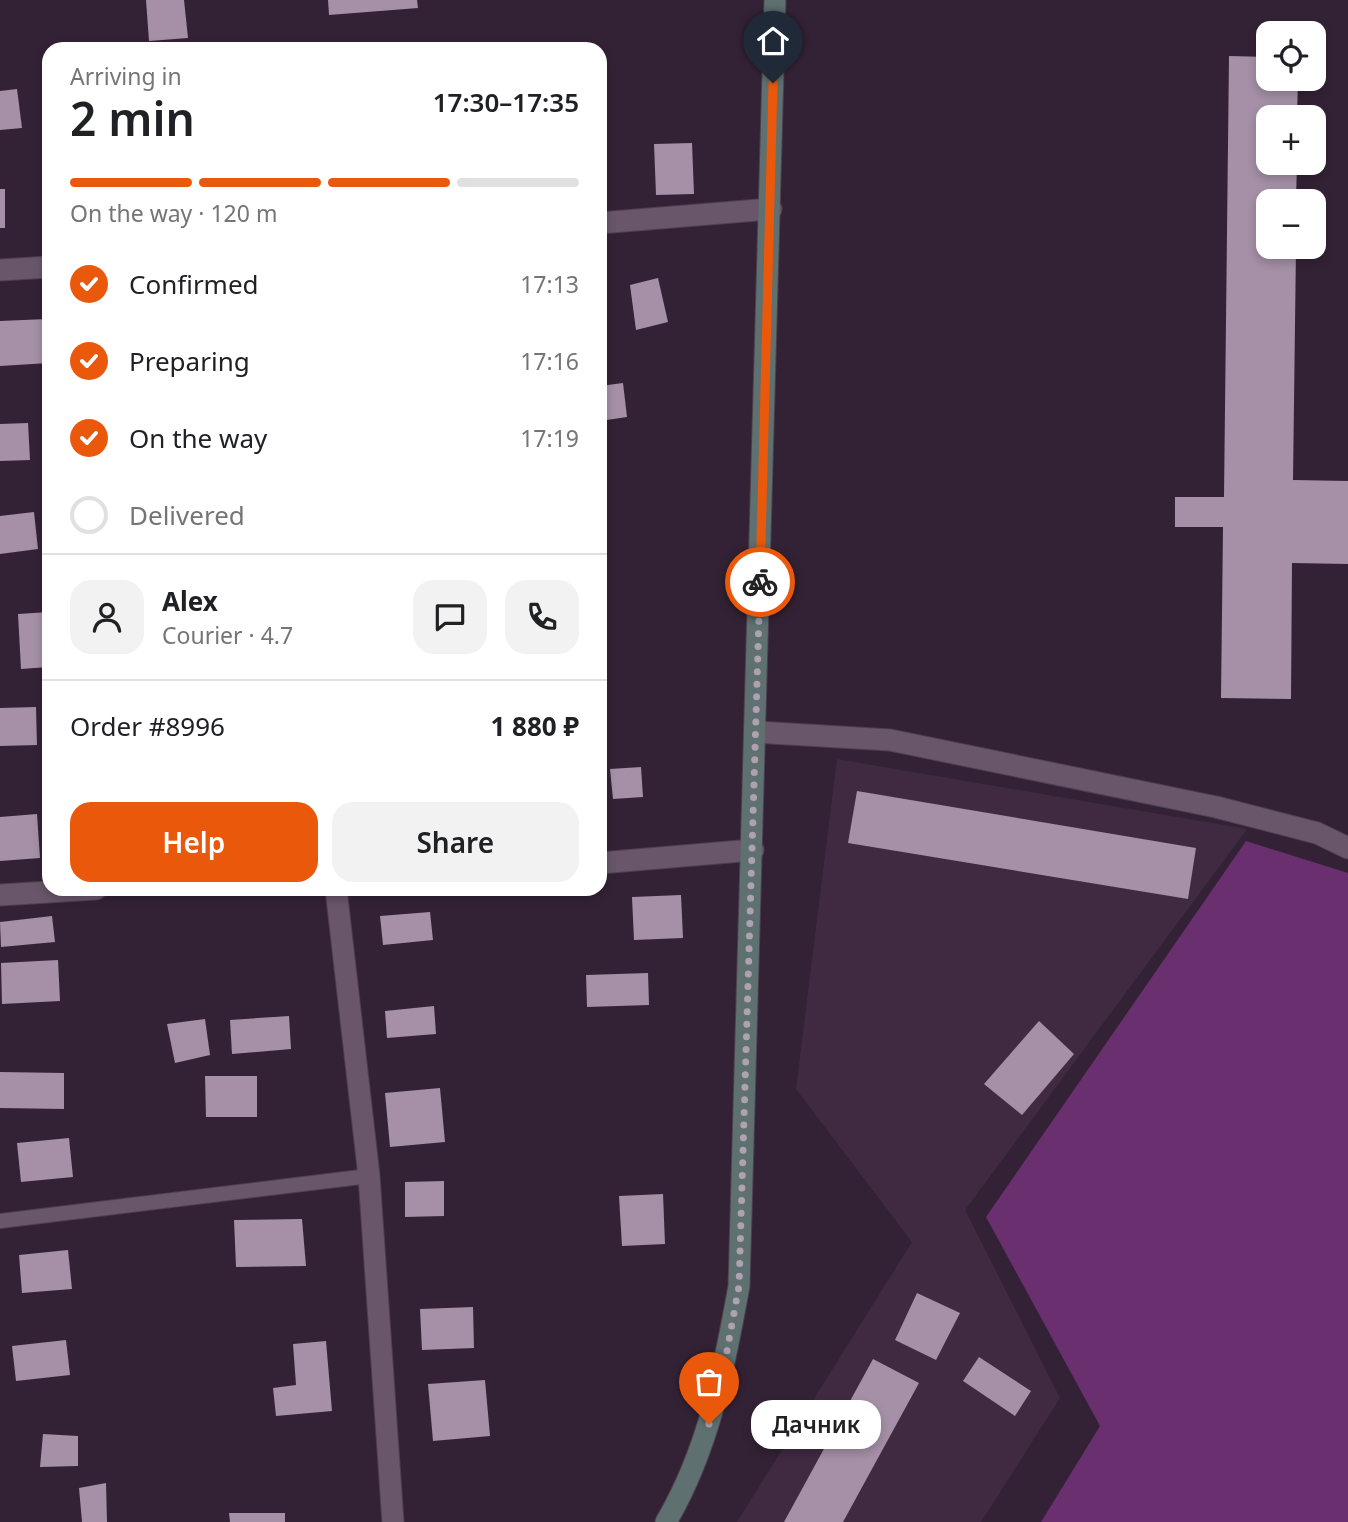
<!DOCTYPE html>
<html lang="en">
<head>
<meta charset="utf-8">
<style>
  :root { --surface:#fff; --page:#f2f2f2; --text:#202124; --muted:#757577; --line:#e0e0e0; --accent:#ea580c }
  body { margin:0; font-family:"Noto Sans",sans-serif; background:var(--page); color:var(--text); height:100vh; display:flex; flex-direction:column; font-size:26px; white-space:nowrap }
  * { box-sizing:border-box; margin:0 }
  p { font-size:23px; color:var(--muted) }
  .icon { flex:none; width:38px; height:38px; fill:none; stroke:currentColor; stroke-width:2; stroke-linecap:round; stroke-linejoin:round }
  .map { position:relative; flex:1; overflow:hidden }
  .details { position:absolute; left:42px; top:42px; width:565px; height:854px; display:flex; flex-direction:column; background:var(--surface); border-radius:21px; box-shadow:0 4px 10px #0003 }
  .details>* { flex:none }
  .fabs { position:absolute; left:1256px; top:21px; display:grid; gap:14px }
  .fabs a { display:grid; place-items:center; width:70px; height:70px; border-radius:14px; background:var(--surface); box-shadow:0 4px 10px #0003; font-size:35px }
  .pin { position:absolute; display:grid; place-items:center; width:60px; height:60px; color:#fff; margin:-72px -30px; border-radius:50% 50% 50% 0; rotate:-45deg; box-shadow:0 0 7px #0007 }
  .pin .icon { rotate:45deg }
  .courier { position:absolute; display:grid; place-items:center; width:70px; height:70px; margin:-35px; border:5px solid #ea580c; border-radius:50%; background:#fff; color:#222; box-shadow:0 2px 9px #0007 }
  .bubble { position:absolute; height:49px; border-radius:21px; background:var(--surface); box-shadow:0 4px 10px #0003; font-size:23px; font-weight:600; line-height:49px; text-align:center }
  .summary em { font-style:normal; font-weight:600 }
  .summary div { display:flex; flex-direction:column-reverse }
  .summary { display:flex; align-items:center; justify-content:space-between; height:119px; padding:0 28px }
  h1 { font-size:46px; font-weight:600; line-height:52px }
  .bar { display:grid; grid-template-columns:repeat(4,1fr); gap:10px 7px; align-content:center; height:84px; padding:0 28px }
  .bar i { height:9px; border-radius:5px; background:var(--line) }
  .bar .active { background:var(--accent) }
  .bar p { grid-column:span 4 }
  .line { display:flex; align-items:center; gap:18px; padding:0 28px; border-top:2px solid var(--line) }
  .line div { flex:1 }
  .round { display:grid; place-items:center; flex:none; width:74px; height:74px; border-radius:21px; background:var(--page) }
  ol { padding:0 28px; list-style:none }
  li { display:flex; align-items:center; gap:21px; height:77px }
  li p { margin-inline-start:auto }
  li .icon { padding:7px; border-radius:50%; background:var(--accent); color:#fff; stroke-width:4 }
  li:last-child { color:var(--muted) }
  li i { width:38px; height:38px; border:4px solid var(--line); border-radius:50% }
  .button { display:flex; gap:14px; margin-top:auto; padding:14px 28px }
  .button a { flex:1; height:80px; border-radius:21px; background:var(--accent); color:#fff; font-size:28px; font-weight:600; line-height:80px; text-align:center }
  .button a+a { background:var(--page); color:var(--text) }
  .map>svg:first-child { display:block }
  .built { fill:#402a42 }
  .green { fill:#692f6e }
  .building { fill:#a590a7 }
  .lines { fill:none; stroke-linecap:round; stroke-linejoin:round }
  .service-casing { stroke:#4e404f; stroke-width:16 }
  .minor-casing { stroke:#4e404f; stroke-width:23 }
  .secondary-casing { stroke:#4e404f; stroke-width:23 }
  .service { stroke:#69566a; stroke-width:14 }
  .minor { stroke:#69566a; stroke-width:21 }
  .secondary { stroke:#5f7070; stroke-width:21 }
  .done { stroke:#aea1b0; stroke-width:7; stroke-dasharray:0 12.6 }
  .route { stroke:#ea580c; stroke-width:9 }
</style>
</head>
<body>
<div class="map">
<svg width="1348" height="1522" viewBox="0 0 1348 1522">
  <rect width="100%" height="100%" fill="#332235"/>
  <path class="built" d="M837,759L1247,829L965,1210L1060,1398L981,1522H737L912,1242L796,1089Z"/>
  <path class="green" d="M1246,841L1348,873V1522H1041L1100,1426L986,1217Z"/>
  <g class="building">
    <path d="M146,0H184L188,38L149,41Z"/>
    <path d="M328,0H417L418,8L329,15Z"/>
    <path d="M1229,56L1269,57V79H1298L1297,117H1269V163H1297L1296,201H1269V247H1296L1293,480L1348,481V564L1292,563L1291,699L1221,698L1223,527H1175V497H1224Z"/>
    <path d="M17,89L22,128L0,130V91Z"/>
    <path d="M692,143L694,194L656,195L654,144Z"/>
    <rect x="0" y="189" width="5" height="39"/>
    <path d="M658,278L668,322L636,330L630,285Z"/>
    <path d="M47,319L49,363L0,366V321Z"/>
    <path d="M623,383L627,417L600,421V386Z"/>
    <path d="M28,423L30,460L0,461V424Z"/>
    <path d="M34,512L38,549L0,554V516Z"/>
    <path d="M49,612V667L21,669L18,614Z"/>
    <path d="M36,707L37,745L0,746V708Z"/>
    <path d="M641,767L643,797L613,799L610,769Z"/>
    <path d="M857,791L1196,848L1188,899L848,843Z"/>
    <path d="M37,814L40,858L0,861V817Z"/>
    <path d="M681,895L683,938L634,940L632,897Z"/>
    <path d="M430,912L433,940L383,945L380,916Z"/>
    <path d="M52,916L55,942L1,947L0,922Z"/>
    <path d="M58,960L60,1001L2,1004L1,963Z"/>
    <path d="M648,973L649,1005L587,1007L586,975Z"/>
    <path d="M434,1006L436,1034L387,1038L385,1011Z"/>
    <path d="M289,1016L291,1049L232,1054L230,1020Z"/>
    <path d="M205,1019L210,1055L175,1063L167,1024Z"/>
    <path d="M1039,1021L1074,1054L1022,1115L984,1084Z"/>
    <path d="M0,1072L64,1073V1109L0,1108Z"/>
    <path d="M205,1076H257V1117H206Z"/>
    <path d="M440,1088L445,1142L390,1147L385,1093Z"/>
    <path d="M69,1138L73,1177L21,1182L17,1143Z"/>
    <path d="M444,1181V1216L405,1217V1182Z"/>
    <path d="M663,1194L665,1244L622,1246L619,1196Z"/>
    <path d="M302,1219L306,1266L236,1267L234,1220Z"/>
    <path d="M68,1250L72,1289L22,1293L19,1255Z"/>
    <path d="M917,1293L960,1313L936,1360L895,1340Z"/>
    <path d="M473,1307L474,1348L422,1350L420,1309Z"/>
    <path d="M66,1340L70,1375L16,1381L12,1346Z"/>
    <path d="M326,1341L332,1411L276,1416L273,1388L296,1385L293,1344Z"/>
    <path d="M979,1357L1031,1391L1015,1416L963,1381Z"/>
    <path d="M873,1359L919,1383L843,1522H784Z"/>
    <path d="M485,1380L490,1436L433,1441L428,1384Z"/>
    <path d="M43,1434L78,1436V1466L40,1467Z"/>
    <path d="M106,1483L107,1522H82L79,1488Z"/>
    <path d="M229,1513H285V1522H230Z"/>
  </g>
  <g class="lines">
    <defs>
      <path id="service" d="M0,1221L369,1176"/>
      <g id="minor">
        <path d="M600,223L771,209"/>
        <path d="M0,270L49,267"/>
        <path d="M756,732L890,740L1216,807L1317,833L1348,848"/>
        <path d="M600,863L753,850"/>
        <path d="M336,889L369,1176L393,1522"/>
        <path d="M0,895L96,889"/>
      </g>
      <path id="secondary" d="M666,1522C709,1449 724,1369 739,1286L775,0"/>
    </defs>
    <use href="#service" class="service-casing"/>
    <use href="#minor" class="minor-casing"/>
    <use href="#secondary" class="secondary-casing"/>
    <use href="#service" class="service"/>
    <use href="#minor" class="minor"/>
    <use href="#secondary" class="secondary"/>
  </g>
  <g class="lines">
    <path class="done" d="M709,1424L722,1378L739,1286L760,582"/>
    <path class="route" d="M760,582L773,83"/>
  </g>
</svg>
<div class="fabs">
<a><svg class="icon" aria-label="locate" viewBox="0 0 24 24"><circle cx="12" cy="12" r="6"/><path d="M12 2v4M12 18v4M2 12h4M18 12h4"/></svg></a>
<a>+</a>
<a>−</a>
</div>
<div class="pin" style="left:709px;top:1424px;background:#ea580c"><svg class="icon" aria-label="bag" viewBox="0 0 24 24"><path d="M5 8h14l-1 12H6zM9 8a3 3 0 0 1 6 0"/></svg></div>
<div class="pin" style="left:773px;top:83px;background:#1f2937"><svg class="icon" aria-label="home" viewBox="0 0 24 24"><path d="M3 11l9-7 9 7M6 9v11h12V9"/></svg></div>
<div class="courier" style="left:760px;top:582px"><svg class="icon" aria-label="bike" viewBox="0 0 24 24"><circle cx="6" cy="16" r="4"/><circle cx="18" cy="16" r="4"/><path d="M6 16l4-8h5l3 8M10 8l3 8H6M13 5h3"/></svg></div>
<div class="bubble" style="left:751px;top:1400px;width:130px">Дачник</div>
<section class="details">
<div class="summary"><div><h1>2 min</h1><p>Arriving in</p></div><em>17:30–17:35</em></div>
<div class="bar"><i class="active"></i><i class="active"></i><i class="active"></i><i></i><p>On the way · 120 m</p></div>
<ol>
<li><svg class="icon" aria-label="check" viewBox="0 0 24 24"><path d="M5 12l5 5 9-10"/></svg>Confirmed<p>17:13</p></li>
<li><svg class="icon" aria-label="check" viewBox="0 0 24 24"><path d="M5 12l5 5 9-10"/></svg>Preparing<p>17:16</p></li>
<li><svg class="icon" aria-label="check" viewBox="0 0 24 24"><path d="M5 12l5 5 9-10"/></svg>On the way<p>17:19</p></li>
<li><i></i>Delivered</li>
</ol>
<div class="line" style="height:126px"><a class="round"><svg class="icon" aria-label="person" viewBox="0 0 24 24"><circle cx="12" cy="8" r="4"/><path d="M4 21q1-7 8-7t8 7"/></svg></a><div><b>Alex</b><p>Courier · 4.7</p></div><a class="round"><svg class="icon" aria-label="chat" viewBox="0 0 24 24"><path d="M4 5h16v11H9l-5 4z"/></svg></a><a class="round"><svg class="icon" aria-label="phone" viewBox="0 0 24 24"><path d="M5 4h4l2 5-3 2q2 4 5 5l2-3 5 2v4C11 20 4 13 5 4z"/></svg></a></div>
<div class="line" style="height:91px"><div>Order #8996</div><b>1 880 ₽</b></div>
<div class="button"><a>Help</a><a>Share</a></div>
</section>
</div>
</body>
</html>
